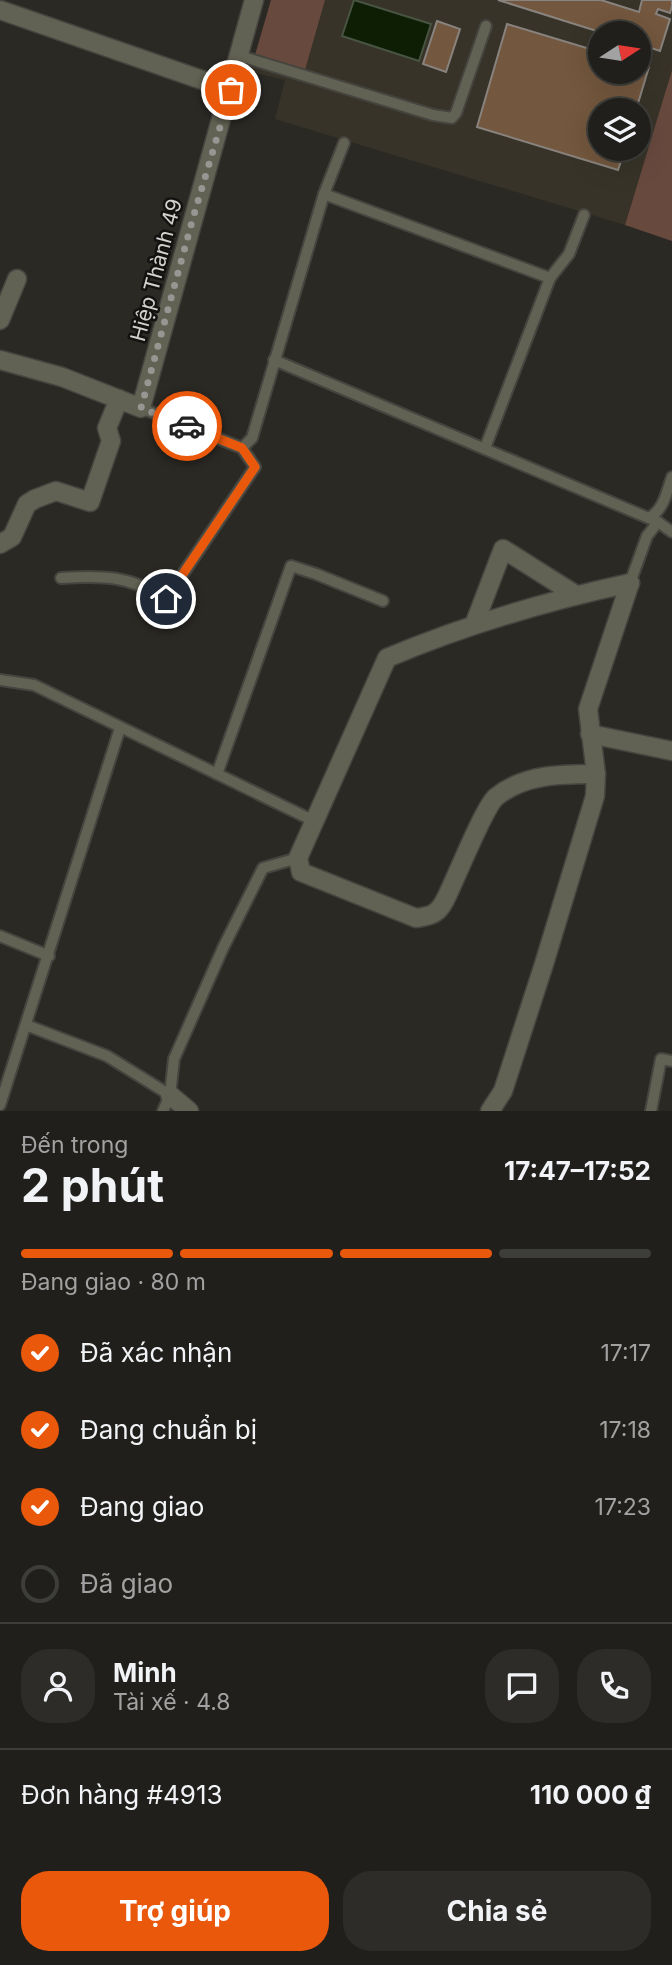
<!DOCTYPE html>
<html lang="vi">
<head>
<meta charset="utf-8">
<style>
  :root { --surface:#201f1b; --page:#2d2c28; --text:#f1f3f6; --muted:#a2a2a3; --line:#3d3d3a; --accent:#ea580c }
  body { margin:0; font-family:Inter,sans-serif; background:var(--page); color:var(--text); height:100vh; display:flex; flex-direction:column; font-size:26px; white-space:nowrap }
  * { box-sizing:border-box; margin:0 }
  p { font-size:23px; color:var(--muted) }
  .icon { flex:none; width:38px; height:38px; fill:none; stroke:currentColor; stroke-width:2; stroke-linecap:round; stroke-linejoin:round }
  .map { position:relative; height:1111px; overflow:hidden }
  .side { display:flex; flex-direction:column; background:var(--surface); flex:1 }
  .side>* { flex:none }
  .needle { width:46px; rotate:78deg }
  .controls { position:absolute; left:588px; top:21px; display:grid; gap:14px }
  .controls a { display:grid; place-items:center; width:63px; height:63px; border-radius:50%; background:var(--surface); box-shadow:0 7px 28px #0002,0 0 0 2px var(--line); font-size:35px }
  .pin { position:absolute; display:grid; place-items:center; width:60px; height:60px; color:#fff; margin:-30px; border:4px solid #fff; border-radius:50%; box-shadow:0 2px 7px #0007 }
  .courier { position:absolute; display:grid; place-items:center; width:70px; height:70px; margin:-35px; border:5px solid #ea580c; border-radius:50%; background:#fff; color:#222; box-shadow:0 2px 9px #0007 }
  .overview em { font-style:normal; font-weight:700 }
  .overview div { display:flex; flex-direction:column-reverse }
  .overview { display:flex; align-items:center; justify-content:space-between; height:119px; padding:0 21px }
  h1 { font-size:46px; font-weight:700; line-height:52px }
  .bar { display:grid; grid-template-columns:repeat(4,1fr); gap:10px 7px; align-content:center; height:84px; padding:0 21px }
  .bar i { height:9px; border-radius:5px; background:var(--line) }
  .bar .current { background:var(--accent) }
  .bar p { grid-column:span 4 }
  .line { display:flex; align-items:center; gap:18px; padding:0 21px; border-top:2px solid var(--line) }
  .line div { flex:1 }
  .round { display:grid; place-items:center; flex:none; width:74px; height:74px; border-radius:28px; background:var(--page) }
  ol { padding:0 21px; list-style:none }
  li { display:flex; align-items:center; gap:21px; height:77px }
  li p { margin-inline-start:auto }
  li .icon { padding:7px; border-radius:50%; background:var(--accent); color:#fff; stroke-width:4 }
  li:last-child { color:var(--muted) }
  li i { width:38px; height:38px; border:4px solid var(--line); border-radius:50% }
  .primary-button { display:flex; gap:14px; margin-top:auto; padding:14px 21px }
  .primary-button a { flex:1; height:80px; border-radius:28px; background:var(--accent); color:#fff; font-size:28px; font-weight:700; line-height:80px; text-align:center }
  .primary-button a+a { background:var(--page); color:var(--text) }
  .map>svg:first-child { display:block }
  .built { fill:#373328; fill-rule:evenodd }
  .green { fill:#68493e }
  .water { fill:#0d1e04; stroke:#485441; stroke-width:2 }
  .building { fill:#73573e; stroke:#88837e; stroke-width:2 }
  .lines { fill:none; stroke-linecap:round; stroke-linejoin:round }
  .service-casing { stroke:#46443f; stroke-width:14 }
  .minor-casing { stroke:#46443f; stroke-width:21 }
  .service { stroke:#616253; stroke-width:10 }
  .minor { stroke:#616253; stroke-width:18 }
  .done { stroke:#989692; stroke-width:7; stroke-dasharray:0 12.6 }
  .route { stroke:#ea580c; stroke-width:9 }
  .labels { text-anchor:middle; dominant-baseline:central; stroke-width:5; stroke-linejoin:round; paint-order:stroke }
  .street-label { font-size:21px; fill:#d3d1ce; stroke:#131210 }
</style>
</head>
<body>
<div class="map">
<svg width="672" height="1111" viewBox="0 0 672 1111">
  <rect width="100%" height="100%" fill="#2b2924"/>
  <path class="built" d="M271,0H672V70L625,225L275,119L285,80L252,72ZM600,33H639V72H600ZM600,110H639V149H600Z"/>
  <g class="green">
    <path d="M271,0H325L305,70L255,55Z"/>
    <path d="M672,70V241L625,225Z"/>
  </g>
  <path class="water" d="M354,0L431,24L419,61L342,36Z"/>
  <g class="building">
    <path d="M498,0H601L639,12L642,0H672V6L670,13L658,9L656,14L670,19L660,51L639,44V33H603Z"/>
    <path d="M437,21L460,29L446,72L423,64Z"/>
    <path d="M507,24L600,52V72H639V64L649,67L636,110H600V149H625L618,170L477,127Z"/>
  </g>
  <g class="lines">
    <defs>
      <g id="service">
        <path d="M240,56L433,115L452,118L456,113L486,26"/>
        <path d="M324,194L550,278L485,448"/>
        <path d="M550,278L569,254L584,215"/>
        <path d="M274,360L658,522L672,532"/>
        <path d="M242,448L252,438L324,194L344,143"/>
        <path d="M649,518C664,509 666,494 672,477"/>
        <path d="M61,578C103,575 131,576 166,599L255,467L242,448L141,408"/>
        <path d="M630,583L647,536L658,522"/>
        <path d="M0,680L34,685L314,821"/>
        <path d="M217,774L291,566L316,574L383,601"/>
        <path d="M0,936L49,956"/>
        <path d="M26,1025L107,1056L170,1095"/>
        <path d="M0,1105L120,728"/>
        <path d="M163,1111L170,1095L174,1059L223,948L263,868L298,858"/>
        <path d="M651,1111L661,1059L672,1061"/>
      </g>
      <g id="minor">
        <path d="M0,10L231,90"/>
        <path d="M0,320L17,279"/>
        <path d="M0,360L62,377L141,408L254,0"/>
        <path d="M0,544L12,537L27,504L35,499L56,491L90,502L111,441L107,428L119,399"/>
        <path d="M474,625L503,549L576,595"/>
        <path d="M590,734L672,751"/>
        <path d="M596,774C562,774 524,774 496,797C484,807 455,881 445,900C438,914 431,916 416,918L301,872L298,858L387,658C465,625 547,601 630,583"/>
        <path d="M170,1095L189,1111"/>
        <path d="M490,1111L503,1091L544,964L595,796L596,774L588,709L630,583"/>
      </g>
    </defs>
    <use href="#service" class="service-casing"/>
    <use href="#minor" class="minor-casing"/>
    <use href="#service" class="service"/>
    <use href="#minor" class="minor"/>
  </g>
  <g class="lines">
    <path class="done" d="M187,426L141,408L193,218L231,90"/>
    <path class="route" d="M166,599L255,467L242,448L187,426"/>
  </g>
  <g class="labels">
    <g class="street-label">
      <text transform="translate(156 270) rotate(-75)">Hiệp Thành 49</text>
    </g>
  </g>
</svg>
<div class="controls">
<a><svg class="needle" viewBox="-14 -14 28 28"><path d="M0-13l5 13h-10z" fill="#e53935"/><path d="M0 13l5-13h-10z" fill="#a2a2a3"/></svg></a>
<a><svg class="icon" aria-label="layers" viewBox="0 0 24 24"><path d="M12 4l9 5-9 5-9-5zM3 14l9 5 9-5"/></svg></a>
</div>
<div class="pin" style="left:231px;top:90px;background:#ea580c"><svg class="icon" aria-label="bag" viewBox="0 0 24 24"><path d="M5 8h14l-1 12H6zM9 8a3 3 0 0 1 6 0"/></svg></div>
<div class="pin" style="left:166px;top:599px;background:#1f2937"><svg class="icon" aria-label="home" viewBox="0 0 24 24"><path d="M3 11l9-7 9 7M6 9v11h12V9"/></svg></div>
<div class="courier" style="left:187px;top:426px"><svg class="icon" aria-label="car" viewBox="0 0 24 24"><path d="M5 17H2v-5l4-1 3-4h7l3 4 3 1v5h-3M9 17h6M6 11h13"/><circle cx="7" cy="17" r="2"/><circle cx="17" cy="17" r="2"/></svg></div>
</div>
<section class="side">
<div class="overview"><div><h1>2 phút</h1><p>Đến trong</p></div><em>17:47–17:52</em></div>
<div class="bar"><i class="current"></i><i class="current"></i><i class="current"></i><i></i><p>Đang giao · 80 m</p></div>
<ol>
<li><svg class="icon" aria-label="check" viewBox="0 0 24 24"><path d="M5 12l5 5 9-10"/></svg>Đã xác nhận<p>17:17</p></li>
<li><svg class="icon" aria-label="check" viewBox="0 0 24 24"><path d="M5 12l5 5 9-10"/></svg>Đang chuẩn bị<p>17:18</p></li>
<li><svg class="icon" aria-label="check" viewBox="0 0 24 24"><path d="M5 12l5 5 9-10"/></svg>Đang giao<p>17:23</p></li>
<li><i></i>Đã giao</li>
</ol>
<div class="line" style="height:126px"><a class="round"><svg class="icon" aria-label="person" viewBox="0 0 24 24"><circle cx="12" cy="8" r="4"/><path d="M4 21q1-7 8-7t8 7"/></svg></a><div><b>Minh</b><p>Tài xế · 4.8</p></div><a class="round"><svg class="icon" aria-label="chat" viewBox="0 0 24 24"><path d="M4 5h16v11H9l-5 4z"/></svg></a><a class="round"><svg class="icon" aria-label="phone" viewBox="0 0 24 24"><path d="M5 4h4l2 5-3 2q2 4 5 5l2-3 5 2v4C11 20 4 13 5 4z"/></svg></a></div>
<div class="line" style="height:91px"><div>Đơn hàng #4913</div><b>110 000 ₫</b></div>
<div class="primary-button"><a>Trợ giúp</a><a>Chia sẻ</a></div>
</section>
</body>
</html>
